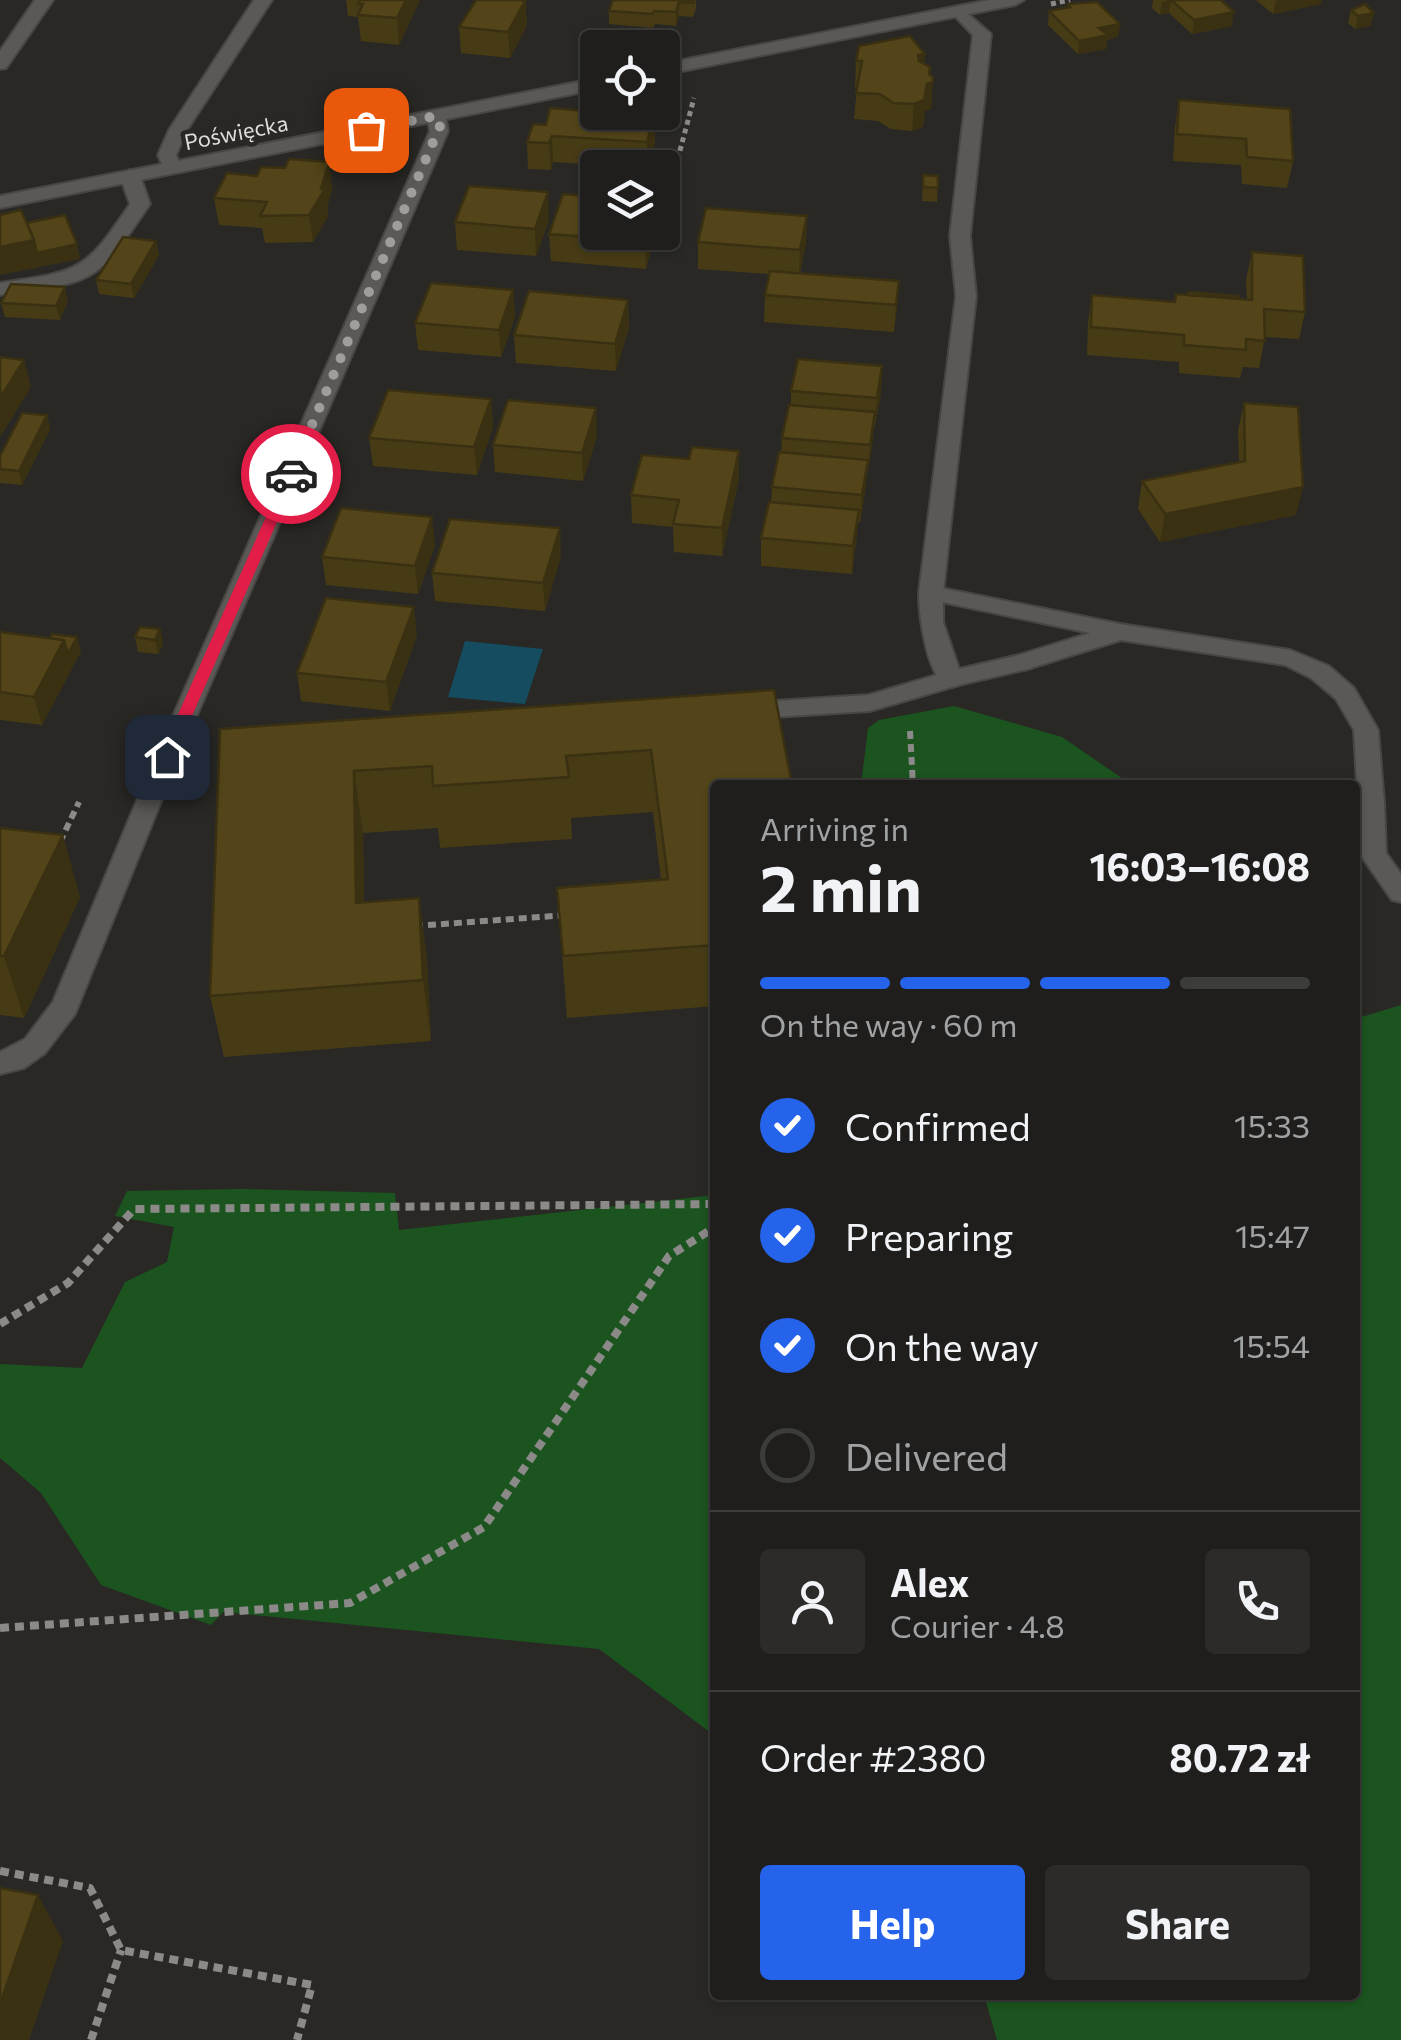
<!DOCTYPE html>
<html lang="en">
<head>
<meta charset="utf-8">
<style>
  :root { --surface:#1f1e1c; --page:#2c2b29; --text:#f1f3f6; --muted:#a1a2a3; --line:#3c3c3b; --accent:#2563eb }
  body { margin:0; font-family:Commissioner,sans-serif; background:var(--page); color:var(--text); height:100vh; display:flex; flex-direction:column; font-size:38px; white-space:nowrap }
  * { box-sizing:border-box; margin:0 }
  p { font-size:32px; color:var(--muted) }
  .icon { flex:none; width:55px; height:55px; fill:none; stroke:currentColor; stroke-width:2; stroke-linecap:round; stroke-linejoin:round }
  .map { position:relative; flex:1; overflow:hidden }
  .drawer { position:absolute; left:710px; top:780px; width:650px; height:1220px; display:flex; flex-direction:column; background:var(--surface); border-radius:10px; box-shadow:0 2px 8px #0004,0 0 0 2px var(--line) }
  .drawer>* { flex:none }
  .tools { position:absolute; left:580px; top:30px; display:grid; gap:20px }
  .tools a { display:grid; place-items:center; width:100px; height:100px; border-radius:10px; background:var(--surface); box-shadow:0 2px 8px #0004,0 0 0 2px var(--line); font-size:50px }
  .pin { position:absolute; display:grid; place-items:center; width:85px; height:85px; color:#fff; margin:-42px; border-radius:20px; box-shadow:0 5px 15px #0006 }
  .courier { position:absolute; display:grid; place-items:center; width:100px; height:100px; margin:-50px; border:8px solid #e11d48; border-radius:50%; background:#fff; color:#222; box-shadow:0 2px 12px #0007 }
  .headline em { font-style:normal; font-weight:700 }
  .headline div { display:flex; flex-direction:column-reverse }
  .headline { display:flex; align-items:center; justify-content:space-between; height:170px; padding:0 50px }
  h1 { font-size:65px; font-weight:700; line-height:75px }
  .bar { display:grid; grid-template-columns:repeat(4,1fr); gap:15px 10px; align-content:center; height:120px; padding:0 50px }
  .bar i { height:12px; border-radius:8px; background:var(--line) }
  .bar .on { background:var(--accent) }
  .bar p { grid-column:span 4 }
  .line { display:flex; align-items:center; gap:25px; padding:0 50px; border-top:2px solid var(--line) }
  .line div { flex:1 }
  .round { display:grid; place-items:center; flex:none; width:105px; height:105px; border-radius:10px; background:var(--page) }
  ol { padding:0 50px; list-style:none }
  li { display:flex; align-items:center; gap:30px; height:110px }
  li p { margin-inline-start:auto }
  li .icon { padding:10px; border-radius:50%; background:var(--accent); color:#fff; stroke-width:4 }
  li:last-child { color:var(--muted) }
  li i { width:55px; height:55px; border:5px solid var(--line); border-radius:50% }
  .cta { display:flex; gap:20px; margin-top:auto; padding:20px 50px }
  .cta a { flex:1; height:115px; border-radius:10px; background:var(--accent); color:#fff; font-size:40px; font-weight:700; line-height:115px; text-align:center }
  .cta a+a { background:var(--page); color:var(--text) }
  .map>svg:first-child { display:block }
  .green { fill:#1b541f }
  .water { fill:#154c5f }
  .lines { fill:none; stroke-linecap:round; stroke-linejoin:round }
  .service-casing { stroke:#474644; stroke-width:4 }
  .minor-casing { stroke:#474644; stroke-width:4 }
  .tertiary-casing { stroke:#474644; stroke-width:4 }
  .path-far2 { stroke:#8b8a88; stroke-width:5; stroke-dasharray:5 4; stroke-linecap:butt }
  .path-far1 { stroke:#8b8a88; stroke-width:6; stroke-dasharray:8 5; stroke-linecap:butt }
  .path { stroke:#8b8a88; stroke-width:8; stroke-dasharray:9 6; stroke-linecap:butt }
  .service { fill:#5a5955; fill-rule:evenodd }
  .minor { fill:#5a5955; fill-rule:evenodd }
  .tertiary { fill:#5a5955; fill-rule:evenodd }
  .wall { fill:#473b16 }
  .shaded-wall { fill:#3a3012 }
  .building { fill:#534519; stroke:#3a3012; stroke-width:2.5 }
  .route { fill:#e11d48 }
  .done { stroke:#9f9e9c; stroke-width:10; stroke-dasharray:0 18 }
  .labels { text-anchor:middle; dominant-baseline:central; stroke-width:9; stroke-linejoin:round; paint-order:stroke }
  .far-street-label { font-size:22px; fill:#dfdedc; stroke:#292825 }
</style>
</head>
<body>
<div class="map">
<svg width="1401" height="2040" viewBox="0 0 1401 2040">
  <rect width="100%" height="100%" fill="#292825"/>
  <g class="green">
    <path d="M954,706L1062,737L1132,785H861L868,728L879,720Z"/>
    <path d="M1401,1005V2040H997L984,1995H1355V1019Z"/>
    <path d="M242,1189L395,1193L399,1230L715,1195V1736L599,1649L223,1612L211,1625L101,1585L41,1493L0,1458V1364L82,1368L125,1282L167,1262L174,1227L115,1216L127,1191Z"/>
  </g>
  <path class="water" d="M465,641L543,649L525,704L448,697Z"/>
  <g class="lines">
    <defs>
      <g id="service">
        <path d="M35,0H53L6,68L0,69V51Z"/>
        <path d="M254,0H272L187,130L176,155L182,168L179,172H165L158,155L169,130Z"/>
        <path d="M130,170L140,176L150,204C95,285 97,281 0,295V283C81,271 84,272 130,204L120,176Z"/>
        <path d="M931,586L1120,624L1290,650L1329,666L1354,688L1378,730L1384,803L1380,809H1362L1358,803L1354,730L1336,699L1311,678L1285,665L1121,640L1024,670L1016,668L1012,662L1016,656L1090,633L923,598L919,593Z"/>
        <path d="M950,671L959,673L962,679L959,685L870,711L740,719L728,711L740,703L869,695Z"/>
        <path d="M167,748L179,757L75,1014L45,1053L24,1068L0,1074V1052L25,1039L53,1002L155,757Z"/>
      </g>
      <g id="minor">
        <path d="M959,6L991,34L970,236L976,296L943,593V622L959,669L1024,654L1036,662L1032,668L950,687C927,681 919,615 919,593L956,296L950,236L973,35L950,11Z"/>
        <path d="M436,110L445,116L448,131L179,757L176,763H158L155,757L430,131L427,116Z"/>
        <path d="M1371,794L1380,797L1384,803L1386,853L1401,874V902L1392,900L1360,854L1358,803L1362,797Z"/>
      </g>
      <g id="tertiary">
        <path d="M989,0H1024L1015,5L662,75V64Z"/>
        <path d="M598,78V89L0,208V196Z"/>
      </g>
    </defs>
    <use href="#service" class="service-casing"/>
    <use href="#minor" class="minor-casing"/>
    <use href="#tertiary" class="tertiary-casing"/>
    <g class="path-far2">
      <path d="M1051,4L1070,0"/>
      <path d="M666,203L694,98"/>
    </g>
    <g class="path-far1">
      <path d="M910,731L913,785"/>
      <path d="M60,842L79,802"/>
      <path d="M415,926L568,915"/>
    </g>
    <g class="path">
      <path d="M0,1324L68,1283L134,1209L715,1204"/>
      <path d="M0,1628L350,1603L484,1527L669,1256L715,1227"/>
      <path d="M0,1871L90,1888L121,1950L312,1985L297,2040"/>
      <path d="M91,2040L121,1950"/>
    </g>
    <use href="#service" class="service"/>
    <use href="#minor" class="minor"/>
    <use href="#tertiary" class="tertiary"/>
  </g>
  <g class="wall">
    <path d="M346,0H420L399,45L361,41L358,17L348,16Z"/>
    <path d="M696,0V8L693,17L679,16L676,26L655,24L653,28L609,24V11Z"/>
    <path d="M1153,0H1221L1232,26L1192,34L1169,13L1160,15L1152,8Z"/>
    <path d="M1256,0H1322L1321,4L1273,14Z"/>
    <path d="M1068,4L1120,24L1118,37L1107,40L1106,49L1078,54L1048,25L1049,11L1067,7Z"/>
    <path d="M1351,10L1371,26L1355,29L1348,23Z"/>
    <path d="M527,17L526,27L510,58L461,53L459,27Z"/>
    <path d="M856,61L924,64L929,75L933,77L931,109L925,111L923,127L912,131L891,129L878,121L854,119L857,87H855Z"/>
    <path d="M1179,100L1293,161L1287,188L1242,184L1241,165L1173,161L1175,127Z"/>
    <path d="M598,112H646V114L654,115L655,142L648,168L553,162L551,170L528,169L527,142L546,125Z"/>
    <path d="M329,162L332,189L327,207L328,216L313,242L265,243L262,228L219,225L214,198L257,176L285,168Z"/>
    <path d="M923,175L938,176L937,202L922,201Z"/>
    <path d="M807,216L806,243L800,274L899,281L894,332L764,322L765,295L769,274L698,269V242Z"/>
    <path d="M549,220L536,256L457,250L455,222Z"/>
    <path d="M656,232L646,269L551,261L549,234Z"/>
    <path d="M156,241L159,255L134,298L99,294L96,280Z"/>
    <path d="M1252,252L1305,312L1299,339L1265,337L1259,368L1243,367L1240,378L1179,373V362L1087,355L1088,323L1092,295L1174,302L1247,299L1246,280Z"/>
    <path d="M513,290L515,317L501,357L418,350L415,323Z"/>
    <path d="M628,300L629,327L616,371L516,363L514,335Z"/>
    <path d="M68,301L60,320L5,317L1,303Z"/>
    <path d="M791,391L881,394L875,426H874L860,523L858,522L852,574L761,566V538L771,502L772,487L781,453L782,438L791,405Z"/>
    <path d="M491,399L493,427L477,475L373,466L369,438Z"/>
    <path d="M1244,403L1296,515L1160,542L1138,509L1142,481L1239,462L1238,430Z"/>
    <path d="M47,415L50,429L22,485L0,483V469Z"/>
    <path d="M597,436L583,481L495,472L493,445Z"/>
    <path d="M739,479L722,556L674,552L673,527L632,523L631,495Z"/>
    <path d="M435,545L418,594L326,585L322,557Z"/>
    <path d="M561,556L545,611L435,601L432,573Z"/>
    <path d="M160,629L163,644L158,654L138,652L135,637Z"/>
    <path d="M0,630L1,632L81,651L42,725L0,720Z"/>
    <path d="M417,635L390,711L301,701L297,673Z"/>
    <path d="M774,690L715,785V1006L567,1018L557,888L661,880L653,812L571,818L572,839L440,848L438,828L363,833L364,902L419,898L427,959L431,1041L224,1057L210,996L220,729Z"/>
    <path d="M0,828L80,897L24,1018L0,1015Z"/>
  </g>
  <g class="shaded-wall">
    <path d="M406,0H420L399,45L397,18Z"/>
    <path d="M521,0H526V27L510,58L508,32Z"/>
    <path d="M1171,0L1169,13L1160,15L1162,2Z"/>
    <path d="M1276,0H1322L1321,4L1273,14Z"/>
    <path d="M679,2V16L676,26V12Z"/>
    <path d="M1234,12L1232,26L1192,34L1194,20Z"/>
    <path d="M1374,13L1371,26L1355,29L1358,16Z"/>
    <path d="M1120,24L1118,37L1107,40L1106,49L1078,54L1079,41L1099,28Z"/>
    <path d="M925,54L923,80L918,55Z"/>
    <path d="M933,82L931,109L925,111L923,127L912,131L914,104L927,84Z"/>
    <path d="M654,115L655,142L647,168V142Z"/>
    <path d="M552,136L553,162L551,170L549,143Z"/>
    <path d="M329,162L332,189L327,207L328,216L313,242L309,215L321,189Z"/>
    <path d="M548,192L549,220L536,256L535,229Z"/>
    <path d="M807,216L806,243L799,277L800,250Z"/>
    <path d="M648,232H656L646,269L645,241Z"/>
    <path d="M34,240L77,244L80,259L0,275V247Z"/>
    <path d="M156,241L159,255L134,298L131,284Z"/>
    <path d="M899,281L897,309L894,332L896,305Z"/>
    <path d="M65,287L68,301L60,320L56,306Z"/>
    <path d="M513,290L515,317L501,357L499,330Z"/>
    <path d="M628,300L629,327L616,371L615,344Z"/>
    <path d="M24,360L31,387L0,437V398Z"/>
    <path d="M882,366L881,394L875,426L877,398Z"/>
    <path d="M491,399L493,427L477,475L474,447Z"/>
    <path d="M596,408L597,436L583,481L582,453Z"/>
    <path d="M875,412L873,440L868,473L870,445Z"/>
    <path d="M47,415L50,429L22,485L19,471Z"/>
    <path d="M739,451V479L722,556V528Z"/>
    <path d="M868,460L866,488L860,523L862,495Z"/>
    <path d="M1303,487L1296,515L1160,542L1165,514Z"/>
    <path d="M859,510L857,538L852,574L853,546Z"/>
    <path d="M432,517L435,545L418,594L415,566Z"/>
    <path d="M560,528L561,556L545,611L543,583Z"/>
    <path d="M414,607L417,635L390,711L386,682Z"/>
    <path d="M160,629L163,644L158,654L155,640Z"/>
    <path d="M77,637L81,651L42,725L34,697L64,640Z"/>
    <path d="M354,771L363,833L365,964L356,903Z"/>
    <path d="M63,835L80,897L24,1018L4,956Z"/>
    <path d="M419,898L427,959L431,1041L423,980Z"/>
    <path d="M38,1895L63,1941L29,2040H0V2004Z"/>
  </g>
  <g class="building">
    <path d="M360,0H406L397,18L358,15L363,4H358Z"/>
    <path d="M476,0H521L525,1L508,32L459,27Z"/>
    <path d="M613,0H694L693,3L679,2L676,12L654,11L653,14L609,11Z"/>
    <path d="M1171,0H1221L1234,12L1194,20Z"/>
    <path d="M1097,2L1120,24L1099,28L1108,35L1079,41L1049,11L1070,7L1068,4Z"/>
    <path d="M1365,4L1374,13L1358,16L1351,10Z"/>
    <path d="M910,36L925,54L918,55L919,61L930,67L929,74L933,77V82L927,84L924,100L914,104L893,103L880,94L856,93L862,61H856L859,46Z"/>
    <path d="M1179,100L1290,109L1293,161L1247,157L1246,139L1177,134Z"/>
    <path d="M550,108L598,112H644L643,114L654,115L647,142L552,136L549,143L527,142L533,124L546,125Z"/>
    <path d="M289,159L329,162L321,189H325L309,215L260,216L267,202L214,198L227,173L257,176L261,167L285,168Z"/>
    <path d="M923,175L938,176V188L923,187Z"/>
    <path d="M469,186L548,192L535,229L455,222Z"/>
    <path d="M563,194L598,197V232H648L645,241L549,234Z"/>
    <path d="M706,208L807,216L800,250L698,242Z"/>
    <path d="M21,210L34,240L0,247V215Z"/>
    <path d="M65,215L77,244L37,253L34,240L27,223Z"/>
    <path d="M123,237L156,241L131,284L96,280Z"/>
    <path d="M1252,252L1303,256L1305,312L1264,309L1265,341L1246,339V350L1184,345V335L1091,327L1092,295L1175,302L1176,294L1252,300Z"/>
    <path d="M770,271L899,281L896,305L765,295Z"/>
    <path d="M431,283L513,290L499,330L415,323Z"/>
    <path d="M11,284L65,287L56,306L1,303Z"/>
    <path d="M529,291L628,300L615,344L514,335Z"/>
    <path d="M1188,292L1238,296V298L1188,295Z"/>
    <path d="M0,357L24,360L0,398Z"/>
    <path d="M798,359L882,366L877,398L791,391Z"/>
    <path d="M388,390L491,399L474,447L369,438Z"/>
    <path d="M508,400L596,408L582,453L493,445Z"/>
    <path d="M1244,403L1298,407L1303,487L1165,514L1142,481L1245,461Z"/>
    <path d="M789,405L875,412L870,445L782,438Z"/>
    <path d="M22,413L47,415L19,471L0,469V456Z"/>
    <path d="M692,447L739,451L722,528L673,524L679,500L631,495L642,455L689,459Z"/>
    <path d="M779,452L868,460L862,495L772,487Z"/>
    <path d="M769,502L859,510L853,546L761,538Z"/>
    <path d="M341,508L432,517L415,566L322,557Z"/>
    <path d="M450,519L560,528L543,583L432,573Z"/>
    <path d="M326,598L414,607L386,682L297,673Z"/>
    <path d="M140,627L160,629L155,640L135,637Z"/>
    <path d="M0,632L64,640L34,697L0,692Z"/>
    <path d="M52,634L77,637L68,654L64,640L50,638Z"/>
    <path d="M774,690L792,785H715V945L563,956L557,888L668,879L651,750L566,756L569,777L433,786L432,766L354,771L356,903L419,898L423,980L210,996L220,729Z"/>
    <path d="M0,828L63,835L4,956H0Z"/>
    <path d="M0,1888L38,1895L0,2004Z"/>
  </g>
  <path class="route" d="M291,470L298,474L174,757L162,761L159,757L285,474Z"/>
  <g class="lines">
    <path class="done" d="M291,474L440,126L436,116L366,130"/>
  </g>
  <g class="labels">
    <g class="far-street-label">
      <text transform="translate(236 132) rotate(-11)">Poświęcka</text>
    </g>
  </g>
</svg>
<div class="tools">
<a><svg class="icon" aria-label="locate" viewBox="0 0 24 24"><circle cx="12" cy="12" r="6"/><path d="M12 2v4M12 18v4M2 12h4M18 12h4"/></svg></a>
<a><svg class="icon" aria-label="layers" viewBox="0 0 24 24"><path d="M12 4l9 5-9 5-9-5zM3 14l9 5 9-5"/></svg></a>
</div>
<div class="pin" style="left:366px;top:130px;background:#ea580c"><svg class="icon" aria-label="bag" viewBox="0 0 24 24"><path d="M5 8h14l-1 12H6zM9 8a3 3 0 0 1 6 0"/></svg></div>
<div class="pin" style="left:167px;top:757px;background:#1f2937"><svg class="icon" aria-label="home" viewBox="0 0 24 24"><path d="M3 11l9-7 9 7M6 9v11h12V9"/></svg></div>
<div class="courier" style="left:291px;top:474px"><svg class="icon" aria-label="car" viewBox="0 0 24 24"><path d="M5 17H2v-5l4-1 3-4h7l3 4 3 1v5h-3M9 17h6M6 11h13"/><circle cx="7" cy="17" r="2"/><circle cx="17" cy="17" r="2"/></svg></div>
<section class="drawer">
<div class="headline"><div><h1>2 min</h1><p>Arriving in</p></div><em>16:03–16:08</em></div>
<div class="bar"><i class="on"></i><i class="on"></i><i class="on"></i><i></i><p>On the way · 60 m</p></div>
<ol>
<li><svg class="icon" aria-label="check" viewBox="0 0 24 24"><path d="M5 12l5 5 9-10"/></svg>Confirmed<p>15:33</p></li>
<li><svg class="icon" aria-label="check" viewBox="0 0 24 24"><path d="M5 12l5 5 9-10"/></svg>Preparing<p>15:47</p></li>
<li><svg class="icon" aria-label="check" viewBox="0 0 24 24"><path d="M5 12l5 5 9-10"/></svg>On the way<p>15:54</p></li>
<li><i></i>Delivered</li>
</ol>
<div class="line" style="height:180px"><a class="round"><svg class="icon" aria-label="person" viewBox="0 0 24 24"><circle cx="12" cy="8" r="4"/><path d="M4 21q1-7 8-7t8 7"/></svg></a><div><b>Alex</b><p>Courier · 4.8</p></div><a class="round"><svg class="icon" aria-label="phone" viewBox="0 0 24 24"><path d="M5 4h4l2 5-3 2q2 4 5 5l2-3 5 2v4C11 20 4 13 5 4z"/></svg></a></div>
<div class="line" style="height:130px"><div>Order #2380</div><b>80.72 zł</b></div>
<div class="cta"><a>Help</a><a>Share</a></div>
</section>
</div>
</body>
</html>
